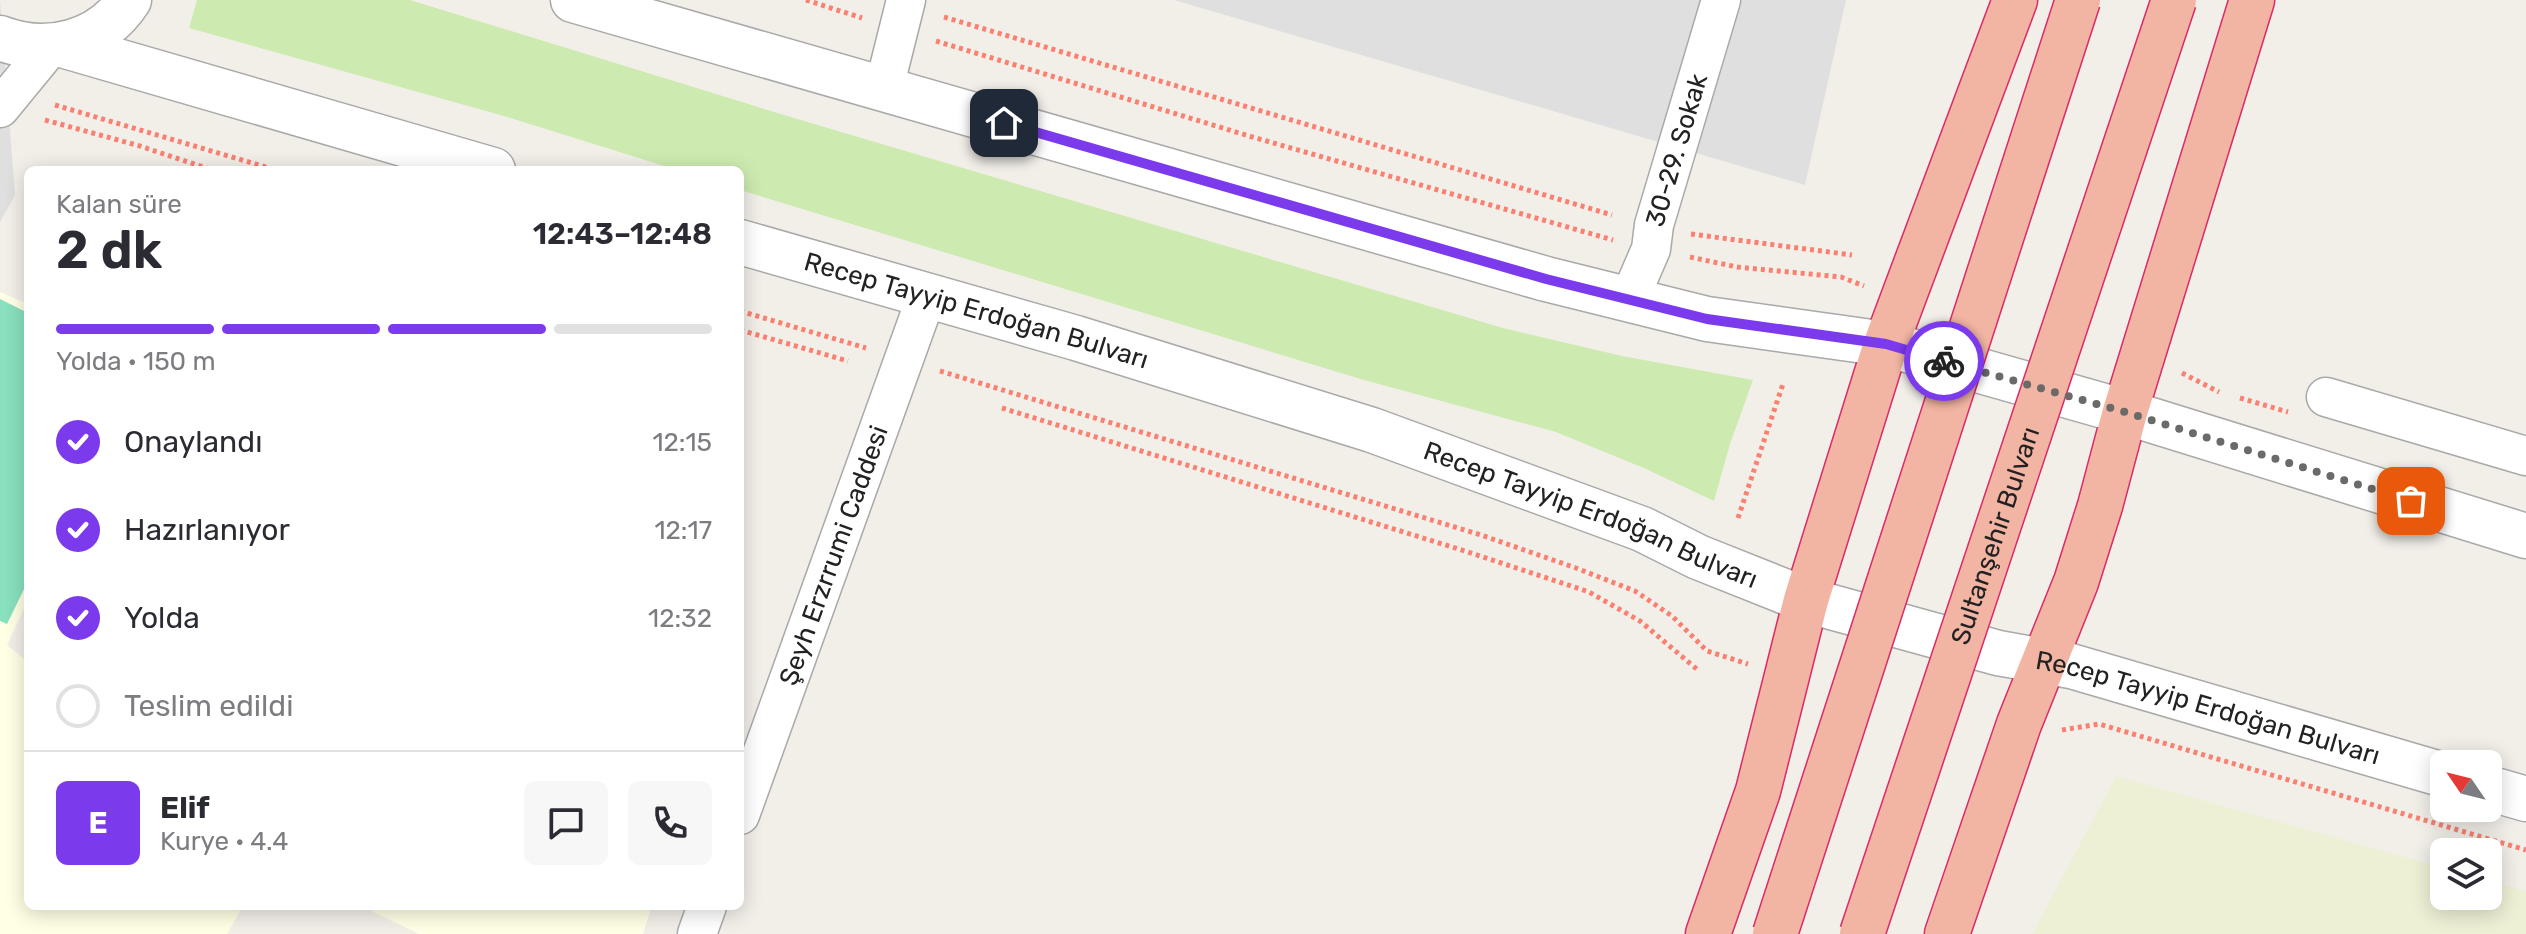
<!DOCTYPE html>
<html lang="tr">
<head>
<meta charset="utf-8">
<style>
  :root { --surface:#fff; --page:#f7f7f7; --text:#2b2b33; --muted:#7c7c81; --line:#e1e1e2; --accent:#7c3aed }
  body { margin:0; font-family:Rubik,sans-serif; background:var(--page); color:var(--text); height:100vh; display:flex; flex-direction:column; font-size:30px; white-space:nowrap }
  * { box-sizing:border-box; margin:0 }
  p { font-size:26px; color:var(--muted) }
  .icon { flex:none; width:44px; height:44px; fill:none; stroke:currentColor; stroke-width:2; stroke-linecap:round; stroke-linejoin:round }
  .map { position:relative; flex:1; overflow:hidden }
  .details { position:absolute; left:24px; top:166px; width:720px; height:744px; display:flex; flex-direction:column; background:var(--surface); border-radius:12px; box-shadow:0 4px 20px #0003 }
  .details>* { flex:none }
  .needle { width:52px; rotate:305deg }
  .fabs { position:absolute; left:2430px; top:750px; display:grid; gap:16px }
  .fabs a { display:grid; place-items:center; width:72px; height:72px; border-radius:12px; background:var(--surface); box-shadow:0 4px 20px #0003; font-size:40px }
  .pin { position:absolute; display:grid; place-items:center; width:68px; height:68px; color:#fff; margin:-34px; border-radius:16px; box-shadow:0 4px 12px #0006 }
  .courier { position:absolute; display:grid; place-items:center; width:80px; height:80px; margin:-40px; border:6px solid #7c3aed; border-radius:50%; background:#fff; color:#222; box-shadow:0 2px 10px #0007 }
  .headline em { font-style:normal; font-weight:600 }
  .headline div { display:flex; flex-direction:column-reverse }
  .headline { display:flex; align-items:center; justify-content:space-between; height:136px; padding:0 32px }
  h1 { font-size:52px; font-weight:600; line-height:60px }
  .bar { display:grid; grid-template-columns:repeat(4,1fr); gap:12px 8px; align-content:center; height:96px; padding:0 32px }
  .bar i { height:10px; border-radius:6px; background:var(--line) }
  .bar .active { background:var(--accent) }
  .bar p { grid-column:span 4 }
  .line { display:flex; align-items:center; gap:20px; padding:0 32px; border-top:2px solid var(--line) }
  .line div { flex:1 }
  .round { display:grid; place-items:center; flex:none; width:84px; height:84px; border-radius:12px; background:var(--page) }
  ol { padding:0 32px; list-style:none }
  li { display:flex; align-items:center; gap:24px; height:88px }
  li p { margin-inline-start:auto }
  li .icon { padding:8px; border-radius:50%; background:var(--accent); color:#fff; stroke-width:4 }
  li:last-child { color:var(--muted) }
  li i { width:44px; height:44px; border:4px solid var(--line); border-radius:50% }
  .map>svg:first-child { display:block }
  .residential { fill:#e0dfdf }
  .education { fill:#ffffe5 }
  .farmland { fill:#eef0d5 }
  .grass { fill:#cdebb0 }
  .pitch { fill:#88e0be }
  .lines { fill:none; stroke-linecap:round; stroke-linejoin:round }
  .minor-casing { stroke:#a9a9a9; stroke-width:41 }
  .tertiary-casing { stroke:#a9a9a9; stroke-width:47 }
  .trunk-casing { stroke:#dc2a67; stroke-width:47 }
  .path { stroke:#fa8072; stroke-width:5; stroke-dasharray:4 4; stroke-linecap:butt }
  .minor { stroke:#fff; stroke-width:38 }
  .tertiary { stroke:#fff; stroke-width:44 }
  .trunk { stroke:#f2b4a3; stroke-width:44 }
  .trunk-bridge-casing { stroke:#dc2a67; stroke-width:47; stroke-linecap:butt }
  .trunk-bridge { stroke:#f2b4a3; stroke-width:44 }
  .done { stroke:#6b6a68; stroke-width:8; stroke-dasharray:0 14.4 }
  .route { stroke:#7c3aed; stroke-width:10 }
  .labels { text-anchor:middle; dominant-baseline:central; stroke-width:7; stroke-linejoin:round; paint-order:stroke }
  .street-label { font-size:26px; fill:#222; stroke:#fff }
</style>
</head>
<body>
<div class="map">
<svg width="2526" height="934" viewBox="0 0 2526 934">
  <rect width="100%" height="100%" fill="#f2efe9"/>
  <g class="residential">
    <path d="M0,0L15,195L0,222Z"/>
    <path d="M1174,0H1846L1805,185Z"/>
  </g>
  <g class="education">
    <path d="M0,292L28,304V600L7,645L28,662V906H243L227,934H0Z"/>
    <path d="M361,906H652L643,934H419Z"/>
  </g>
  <path class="farmland" d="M2116,776L2444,868V896H2488V881L2526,891V934H2032Z"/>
  <path class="grass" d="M197,0H410L794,118L1503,328L1622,356L1753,380L1730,444L1714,501L1646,469L1556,432L1364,380L740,190V170H677L504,116L189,28Z"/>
  <path class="pitch" d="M0,299L28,313V581L7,624L0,621Z"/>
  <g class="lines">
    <defs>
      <g id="minor">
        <path d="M884,88L906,0"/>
        <path d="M0,108L50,47"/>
        <path id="s1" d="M1629,300L1651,249L1654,225L1721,0"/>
        <path d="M2326,397L2526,456"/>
        <path id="s2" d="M740,815L927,295"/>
        <path d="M697,934L707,906"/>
      </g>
      <g id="tertiary">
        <path d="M573,0L1546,279L1707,319L1886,344L2125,412L2526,536"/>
        <path d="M0,38C47,56 101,43 129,0"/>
        <path d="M62,45L493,170"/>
        <path id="s3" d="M740,242L1076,338L1372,430L1642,529L1698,557L1806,600L1998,653L2071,666L2444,775"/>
        <path d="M2488,788L2526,799"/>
      </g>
      <g id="trunk">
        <path d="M1708,934L1758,791L1806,600L1886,344L2015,0"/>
        <path d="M1947,934L2019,724L2076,582L2100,506L2125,412L2252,0"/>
      </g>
    </defs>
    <use href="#minor" class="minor-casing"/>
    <use href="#tertiary" class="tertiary-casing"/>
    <use href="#trunk" class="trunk-casing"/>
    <g class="path">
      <path d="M806,0L862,18"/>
      <path d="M944,17L1612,215"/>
      <path d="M936,41L1249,136L1613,240"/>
      <path d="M55,105L276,170"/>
      <path d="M45,120L140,146L212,170"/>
      <path d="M1691,234L1852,255"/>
      <path d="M1690,257L1737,267L1841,277L1864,286"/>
      <path d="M740,311L866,348"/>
      <path d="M740,330L848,361"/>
      <path d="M940,371L1481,535L1576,568L1635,591L1672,616L1707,651L1748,664"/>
      <path d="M2182,373L2219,392"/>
      <path d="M2240,398L2288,412"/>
      <path d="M1002,408L1465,551L1589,592L1640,621L1699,671"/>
      <path d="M1738,518L1783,384"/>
      <path d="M2062,730L2099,724L2526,850"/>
    </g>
    <use href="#minor" class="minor"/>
    <use href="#tertiary" class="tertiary"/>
    <use href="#trunk" class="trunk"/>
    <defs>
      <g id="trunk-bridge">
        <path d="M1775,934L2078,0"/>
        <path id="s4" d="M1862,934L2174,0"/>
      </g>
    </defs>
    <use href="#trunk-bridge" class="trunk-bridge-casing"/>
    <use href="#trunk-bridge" class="trunk-bridge"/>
  </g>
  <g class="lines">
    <path class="done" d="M1944,361L2125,412L2411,501"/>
    <path class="route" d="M1004,123L1546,279L1707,319L1886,344L1944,361"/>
  </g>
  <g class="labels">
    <g class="street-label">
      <text stroke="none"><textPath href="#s1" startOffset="158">30-29. Sokak</textPath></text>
      <text stroke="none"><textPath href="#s3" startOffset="246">Recep Tayyip Erdoğan Bulvarı</textPath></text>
      <text stroke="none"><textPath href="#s3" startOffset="894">Recep Tayyip Erdoğan Bulvarı</textPath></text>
      <text stroke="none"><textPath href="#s4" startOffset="420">Sultanşehir Bulvarı</textPath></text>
      <text stroke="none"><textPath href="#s2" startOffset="276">Şeyh Erzrrumi Caddesi</textPath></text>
      <text stroke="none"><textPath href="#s3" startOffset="1542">Recep Tayyip Erdoğan Bulvarı</textPath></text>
    </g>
  </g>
</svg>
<div class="fabs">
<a><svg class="needle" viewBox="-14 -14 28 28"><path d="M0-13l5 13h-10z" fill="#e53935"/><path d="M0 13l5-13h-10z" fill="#7c7c81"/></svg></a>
<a><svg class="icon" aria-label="layers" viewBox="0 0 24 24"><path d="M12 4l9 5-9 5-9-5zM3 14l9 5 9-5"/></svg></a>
</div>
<div class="pin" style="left:2411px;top:501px;background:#ea580c"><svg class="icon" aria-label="bag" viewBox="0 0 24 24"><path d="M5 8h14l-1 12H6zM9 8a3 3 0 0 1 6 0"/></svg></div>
<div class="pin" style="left:1004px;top:123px;background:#1f2937"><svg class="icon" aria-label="home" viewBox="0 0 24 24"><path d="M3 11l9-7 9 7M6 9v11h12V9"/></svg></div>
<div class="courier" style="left:1944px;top:361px"><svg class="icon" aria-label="bike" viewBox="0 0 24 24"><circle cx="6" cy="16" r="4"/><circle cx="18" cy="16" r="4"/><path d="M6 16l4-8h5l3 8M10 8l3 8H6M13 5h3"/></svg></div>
<section class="details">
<div class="headline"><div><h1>2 dk</h1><p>Kalan süre</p></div><em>12:43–12:48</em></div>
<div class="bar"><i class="active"></i><i class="active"></i><i class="active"></i><i></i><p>Yolda · 150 m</p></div>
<ol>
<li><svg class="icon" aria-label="check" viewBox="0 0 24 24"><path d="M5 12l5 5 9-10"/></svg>Onaylandı<p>12:15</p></li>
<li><svg class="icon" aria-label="check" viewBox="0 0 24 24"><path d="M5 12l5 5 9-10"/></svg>Hazırlanıyor<p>12:17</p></li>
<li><svg class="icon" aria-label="check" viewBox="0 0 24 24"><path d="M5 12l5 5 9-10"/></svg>Yolda<p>12:32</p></li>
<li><i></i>Teslim edildi</li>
</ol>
<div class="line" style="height:144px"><b class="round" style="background:var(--accent);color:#fff">E</b><div><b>Elif</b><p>Kurye · 4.4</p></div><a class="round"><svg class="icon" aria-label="chat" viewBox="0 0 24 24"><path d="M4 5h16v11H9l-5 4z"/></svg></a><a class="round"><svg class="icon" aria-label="phone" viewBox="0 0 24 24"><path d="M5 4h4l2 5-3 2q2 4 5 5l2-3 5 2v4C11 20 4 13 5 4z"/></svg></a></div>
</section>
</div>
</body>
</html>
